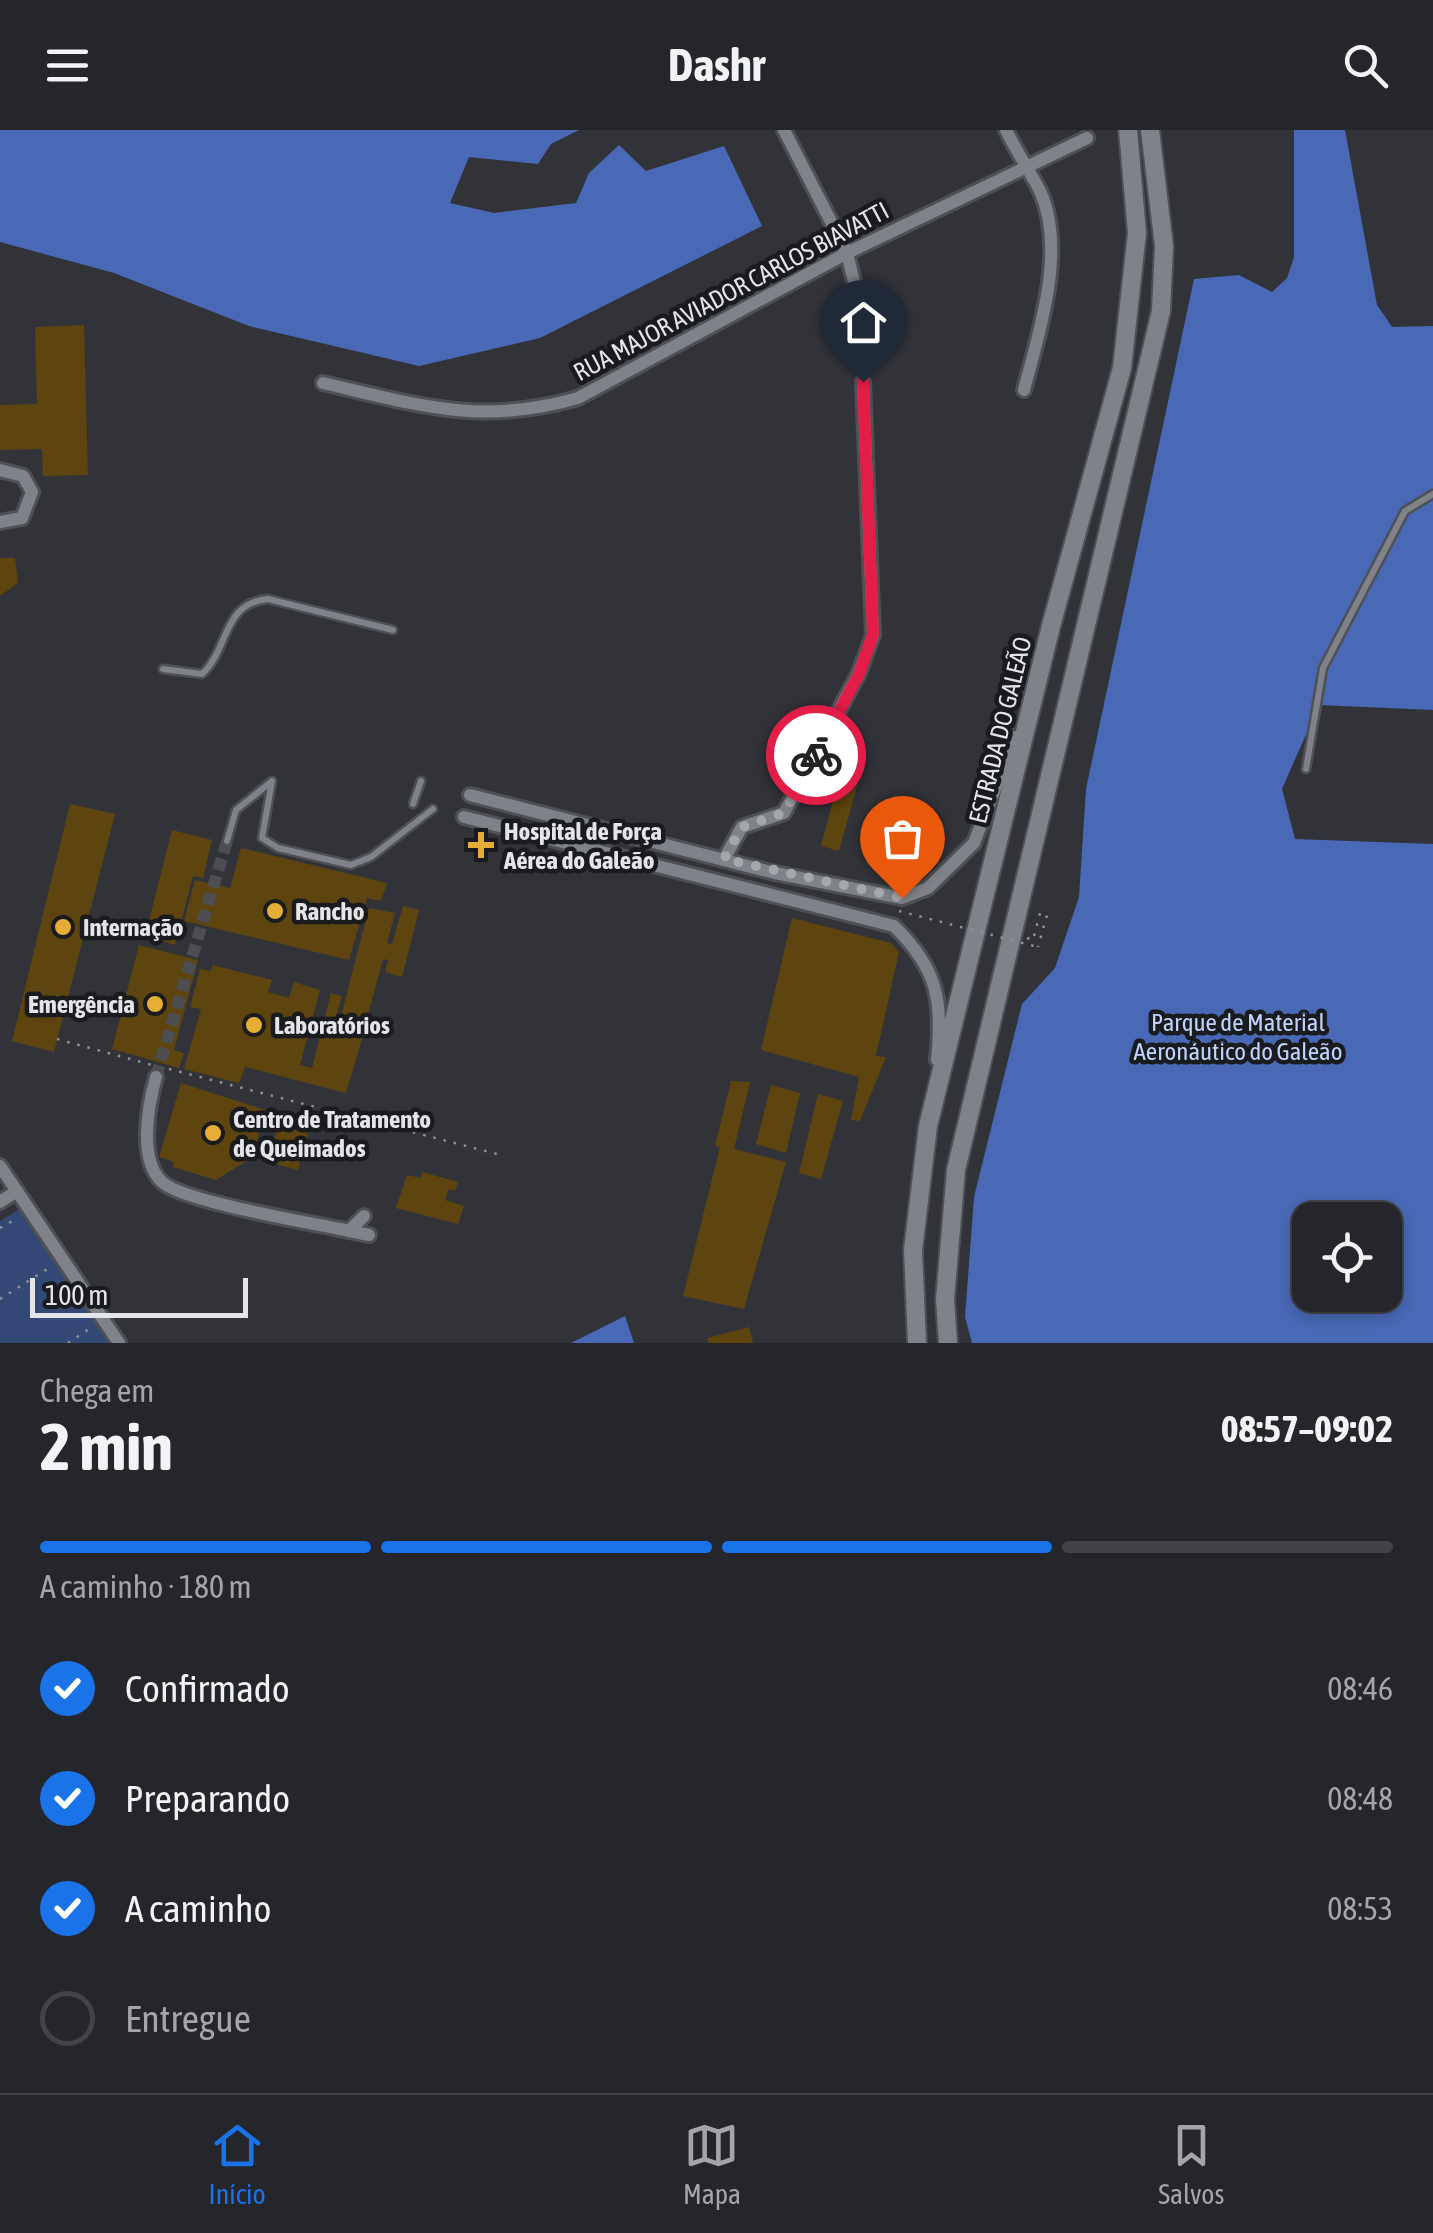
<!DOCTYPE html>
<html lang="pt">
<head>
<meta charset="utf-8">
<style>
  :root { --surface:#25262b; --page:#313237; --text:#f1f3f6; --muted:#a3a5a9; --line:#424347; --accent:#1a73e8 }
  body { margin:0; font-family:"Asap Condensed",sans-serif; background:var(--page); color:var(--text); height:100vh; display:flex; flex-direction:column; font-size:38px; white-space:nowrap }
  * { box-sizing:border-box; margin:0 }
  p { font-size:32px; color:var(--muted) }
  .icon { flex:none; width:55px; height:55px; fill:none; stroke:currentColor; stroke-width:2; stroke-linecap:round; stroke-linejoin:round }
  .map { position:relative; height:1213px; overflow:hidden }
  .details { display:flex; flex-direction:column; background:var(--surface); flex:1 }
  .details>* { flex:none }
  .fabs { position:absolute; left:1292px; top:1072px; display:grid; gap:20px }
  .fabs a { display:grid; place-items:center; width:110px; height:110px; border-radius:20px; background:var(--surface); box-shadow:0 5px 15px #0003,0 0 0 2px var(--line); font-size:50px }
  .scale { position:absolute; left:30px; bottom:25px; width:218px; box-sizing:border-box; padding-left:10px; border:5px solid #e4e5e9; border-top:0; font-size:28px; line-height:35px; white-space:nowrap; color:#e4e5e9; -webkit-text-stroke:8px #1a1b1e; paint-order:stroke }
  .pin { position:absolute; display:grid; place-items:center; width:85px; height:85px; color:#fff; margin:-102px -42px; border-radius:50% 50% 50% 0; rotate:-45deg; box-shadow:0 0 10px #0007 }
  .pin .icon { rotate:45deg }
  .courier { position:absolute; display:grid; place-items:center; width:100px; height:100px; margin:-50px; border:8px solid #e11d48; border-radius:50%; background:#fff; color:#222; box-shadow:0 2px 12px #0007 }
  .summary em { font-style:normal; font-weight:700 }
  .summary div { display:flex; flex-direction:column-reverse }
  .summary { display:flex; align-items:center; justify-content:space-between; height:170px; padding:0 40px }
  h1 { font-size:65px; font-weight:700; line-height:75px }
  .bar { display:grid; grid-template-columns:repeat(4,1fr); gap:15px 10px; align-content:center; height:120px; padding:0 40px }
  .bar i { height:12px; border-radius:8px; background:var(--line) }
  .bar .on { background:var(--accent) }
  .bar p { grid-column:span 4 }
  ol { padding:0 40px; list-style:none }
  li { display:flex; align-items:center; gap:30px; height:110px }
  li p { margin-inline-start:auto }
  li .icon { padding:10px; border-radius:50%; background:var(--accent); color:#fff; stroke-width:4 }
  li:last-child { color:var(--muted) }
  li i { width:55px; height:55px; border:5px solid var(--line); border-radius:50% }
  header { display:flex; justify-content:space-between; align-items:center; height:130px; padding:0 40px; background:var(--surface); font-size:45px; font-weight:700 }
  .tabs { display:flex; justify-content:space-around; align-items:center; height:140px; border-top:2px solid var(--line); background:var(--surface); font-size:28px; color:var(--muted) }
  .tabs a { display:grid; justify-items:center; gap:5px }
  .tabs .on { color:var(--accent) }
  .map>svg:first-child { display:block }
  .green { fill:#344876 }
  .forest { fill:#4969b6; fill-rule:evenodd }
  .building { fill:#5e450f }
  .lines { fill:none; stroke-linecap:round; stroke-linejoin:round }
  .minor-tunnel { stroke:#4c4e53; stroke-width:12; stroke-dasharray:12 6; stroke-linecap:butt }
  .service-casing { stroke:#4e5054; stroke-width:11 }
  .minor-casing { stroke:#4e5054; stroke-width:18 }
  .secondary-casing { stroke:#4e5054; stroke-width:22 }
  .path { stroke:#8f9196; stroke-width:2.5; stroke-dasharray:2.5 8; stroke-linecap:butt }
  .service { stroke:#7f8288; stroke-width:6 }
  .minor { stroke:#7f8288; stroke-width:12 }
  .secondary { stroke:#7f8288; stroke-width:18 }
  .path-bridge { stroke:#8f9196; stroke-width:2.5; stroke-dasharray:2.5 8; stroke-linecap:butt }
  .done { stroke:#a5a7ab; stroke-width:10; stroke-dasharray:0 18 }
  .route { stroke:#e11d48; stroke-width:12 }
  .poi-dot { fill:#e5ad35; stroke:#1a1b1e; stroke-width:4 }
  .labels { text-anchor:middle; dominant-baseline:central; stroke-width:9; stroke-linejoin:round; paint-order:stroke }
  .street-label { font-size:25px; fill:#e4e5e9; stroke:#1a1b1e }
  .poi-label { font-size:25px; font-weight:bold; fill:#e4e5e9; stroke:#1a1b1e; text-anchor:start }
  .park-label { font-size:25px; fill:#bfd3fd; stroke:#1a1b1e }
</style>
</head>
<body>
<header><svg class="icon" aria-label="menu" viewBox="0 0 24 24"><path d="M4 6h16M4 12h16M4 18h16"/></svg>Dashr<svg class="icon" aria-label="search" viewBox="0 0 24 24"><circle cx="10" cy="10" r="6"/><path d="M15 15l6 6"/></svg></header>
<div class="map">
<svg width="1433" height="1213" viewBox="0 0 1433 1213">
  <rect width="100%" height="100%" fill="#313339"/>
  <path class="green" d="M23,1077L113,1213H0V1091Z"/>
  <g class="forest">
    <path d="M0,0H579L551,14L538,34L469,27L450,73L494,83L576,73L589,43L619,15L646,41L724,16L762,96L540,208L419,236L249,196L114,143L0,112Z"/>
    <path d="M1294,0H1345L1377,175L1392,197L1433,196V580L1319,575L1282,659L1295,709L1433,714V1213H972L965,1187L974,1067L1022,874L1055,838L1079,767L1086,659L1194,149L1239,145L1272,162L1287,148L1294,127ZM1310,1090H1385V1165H1310Z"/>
    <path d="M625,1186L634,1213H571Z"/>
  </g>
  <g class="building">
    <path d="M84,195L88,345L43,346L42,319L0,320V275L37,274L35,197Z"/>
    <path d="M0,428H15L18,453L0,466Z"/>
    <path d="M841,639L861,641L839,721L821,716Z"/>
    <path d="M70,674L115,684L54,922L12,911Z"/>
    <path d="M172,700L212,710L203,748L193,746L175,815L145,806Z"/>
    <path d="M241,718L387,753L381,771L367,768L349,830L184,791L195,750L230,758Z"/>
    <path d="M403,776L419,780L402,847L385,842L388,830L383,829L365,896L340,890L369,778L395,783L387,813L392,814Z"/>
    <path d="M792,788L891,813L899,822L876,926L886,927L860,991L851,990L859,947L761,920Z"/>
    <path d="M139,815L198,830L174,920L184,923L179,938L112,919Z"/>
    <path d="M212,835L272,850L268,862L289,868L294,852L320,860L300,935L312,938L331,863L342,866L335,891L365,899L346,963L245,937L239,953L184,939L201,879L190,877L200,839L211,841Z"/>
    <path d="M731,951L750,952L734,1019L786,1032L744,1179L683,1166L720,1017L715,1016Z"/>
    <path d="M181,953L265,980L253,1027L216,1050L173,1037L174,1032L159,1027Z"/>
    <path d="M771,955L800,963L786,1023L756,1014Z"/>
    <path d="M818,964L843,971L821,1049L799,1043Z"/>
    <path d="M280,989L310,995L298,1040L268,1032Z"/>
    <path d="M422,1042L458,1052L455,1061L449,1059L445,1070L464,1076L458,1094L396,1078L407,1045L421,1048Z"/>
    <path d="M749,1197L753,1213H709L707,1208Z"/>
  </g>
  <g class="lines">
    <path class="minor-tunnel" d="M156,947L227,711"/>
    <defs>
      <g id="service">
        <path d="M163,539L202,544C230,518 222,473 268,469L393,500"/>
        <path d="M1306,639L1323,538L1405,381L1433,364"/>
        <path d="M272,651L262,708L278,718L351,735L371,727L433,679"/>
        <path d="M413,674L421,651"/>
        <path d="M227,711L236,680L271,652"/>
      </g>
      <g id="minor">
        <path d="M784,0L847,123L871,221"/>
        <path d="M1006,0C1016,21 1030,41 1040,61C1067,120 1039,202 1024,260"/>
        <path d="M323,253C418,275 481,296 578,268L847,123L1087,8"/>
        <path d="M0,340L23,346L32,362L22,388L0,392"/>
        <path d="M470,665L775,743L902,768L928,758L974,713L1015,607"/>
        <path d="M464,687L894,796C938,839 943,871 937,930"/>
        <path d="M724,729L742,697L784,683L859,543L873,505L863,252"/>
        <path d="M156,947C148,976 138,1029 162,1052C183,1072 314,1093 349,1101"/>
        <path d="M0,1036L119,1213"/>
        <path d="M0,1072L17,1061"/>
        <path d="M364,1086L349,1101L369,1105"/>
      </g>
      <g id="secondary">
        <path d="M917,1213L913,1120L928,996L1051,496L1122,238L1137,103L1128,0"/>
        <path d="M948,1213L945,1169L956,1040L1161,181L1164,116L1150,0"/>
      </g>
    </defs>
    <use href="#service" class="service-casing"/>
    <use href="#minor" class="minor-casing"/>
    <use href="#secondary" class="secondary-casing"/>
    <g class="path">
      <path d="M1027,808L1033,810L1040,783L1047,785L1038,817"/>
      <path d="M57,909L152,935"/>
      <path d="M169,939L497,1024"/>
      <path d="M0,1098L16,1089"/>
      <path d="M0,1169L52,1136"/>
      <path d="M68,1213L92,1197"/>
    </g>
    <use href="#service" class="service"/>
    <use href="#minor" class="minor"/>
    <use href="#secondary" class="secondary"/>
    <path class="path-bridge" d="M899,781L1038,817"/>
  </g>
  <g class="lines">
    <path class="done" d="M816,625L784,683L742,697L724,729L902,768"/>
    <path class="route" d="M816,625L859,544L873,504L863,252"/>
  </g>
  <g class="poi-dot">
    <path d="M476 700h10v10h10v10h-10v10h-10v-10h-10v-10h10z"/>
    <circle cx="275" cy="781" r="10"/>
    <circle cx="63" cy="797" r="10"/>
    <circle cx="155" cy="874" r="10"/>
    <circle cx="254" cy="895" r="10"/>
    <circle cx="213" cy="1003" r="10"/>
  </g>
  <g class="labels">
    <g class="street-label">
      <text transform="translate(731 161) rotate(-28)">RUA MAJOR AVIADOR CARLOS BIAVATTI</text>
      <text transform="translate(1000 600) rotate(-76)">ESTRADA DO GALEÃO</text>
    </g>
    <g class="poi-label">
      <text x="504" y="701">Hospital de Força<tspan x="504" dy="29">Aérea do Galeão</tspan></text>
      <text x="295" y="781">Rancho</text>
      <text x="83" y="797">Internação</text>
      <text x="135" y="874" text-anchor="end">Emergência</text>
      <text x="274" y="895">Laboratórios</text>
      <text x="233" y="989">Centro de Tratamento<tspan x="233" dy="29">de Queimados</tspan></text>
    </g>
    <g class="park-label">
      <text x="1238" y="892">Parque de Material<tspan x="1238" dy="29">Aeronáutico do Galeão</tspan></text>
    </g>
  </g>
</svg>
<div class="fabs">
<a><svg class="icon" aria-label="locate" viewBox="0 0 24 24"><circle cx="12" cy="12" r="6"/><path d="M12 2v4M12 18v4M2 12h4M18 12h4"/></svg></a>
</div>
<div class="scale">100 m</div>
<div class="pin" style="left:902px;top:768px;background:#ea580c"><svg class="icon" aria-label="bag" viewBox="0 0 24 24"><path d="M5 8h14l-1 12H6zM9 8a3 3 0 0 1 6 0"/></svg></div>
<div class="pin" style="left:863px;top:252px;background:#1f2937"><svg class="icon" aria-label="home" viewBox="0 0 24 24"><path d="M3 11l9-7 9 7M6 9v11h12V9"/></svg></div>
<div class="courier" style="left:816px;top:625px"><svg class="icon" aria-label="bike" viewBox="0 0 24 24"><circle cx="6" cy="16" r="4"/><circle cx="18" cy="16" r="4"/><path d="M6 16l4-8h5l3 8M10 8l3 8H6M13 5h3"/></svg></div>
</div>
<section class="details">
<div class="summary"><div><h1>2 min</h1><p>Chega em</p></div><em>08:57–09:02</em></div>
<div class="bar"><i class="on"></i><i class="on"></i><i class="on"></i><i></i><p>A caminho · 180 m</p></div>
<ol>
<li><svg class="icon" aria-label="check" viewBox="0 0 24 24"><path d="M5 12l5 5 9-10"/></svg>Confirmado<p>08:46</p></li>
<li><svg class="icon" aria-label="check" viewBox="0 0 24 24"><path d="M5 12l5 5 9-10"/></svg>Preparando<p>08:48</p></li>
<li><svg class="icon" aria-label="check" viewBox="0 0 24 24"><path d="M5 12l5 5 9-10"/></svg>A caminho<p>08:53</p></li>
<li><i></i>Entregue</li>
</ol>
</section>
<nav class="tabs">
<a class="on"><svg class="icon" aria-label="home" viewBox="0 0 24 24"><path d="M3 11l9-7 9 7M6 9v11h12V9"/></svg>Início</a>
<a><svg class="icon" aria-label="map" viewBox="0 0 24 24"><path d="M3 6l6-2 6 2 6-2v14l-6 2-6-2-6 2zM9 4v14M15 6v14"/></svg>Mapa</a>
<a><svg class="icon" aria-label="saved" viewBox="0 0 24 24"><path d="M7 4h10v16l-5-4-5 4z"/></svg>Salvos</a>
</nav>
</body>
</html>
